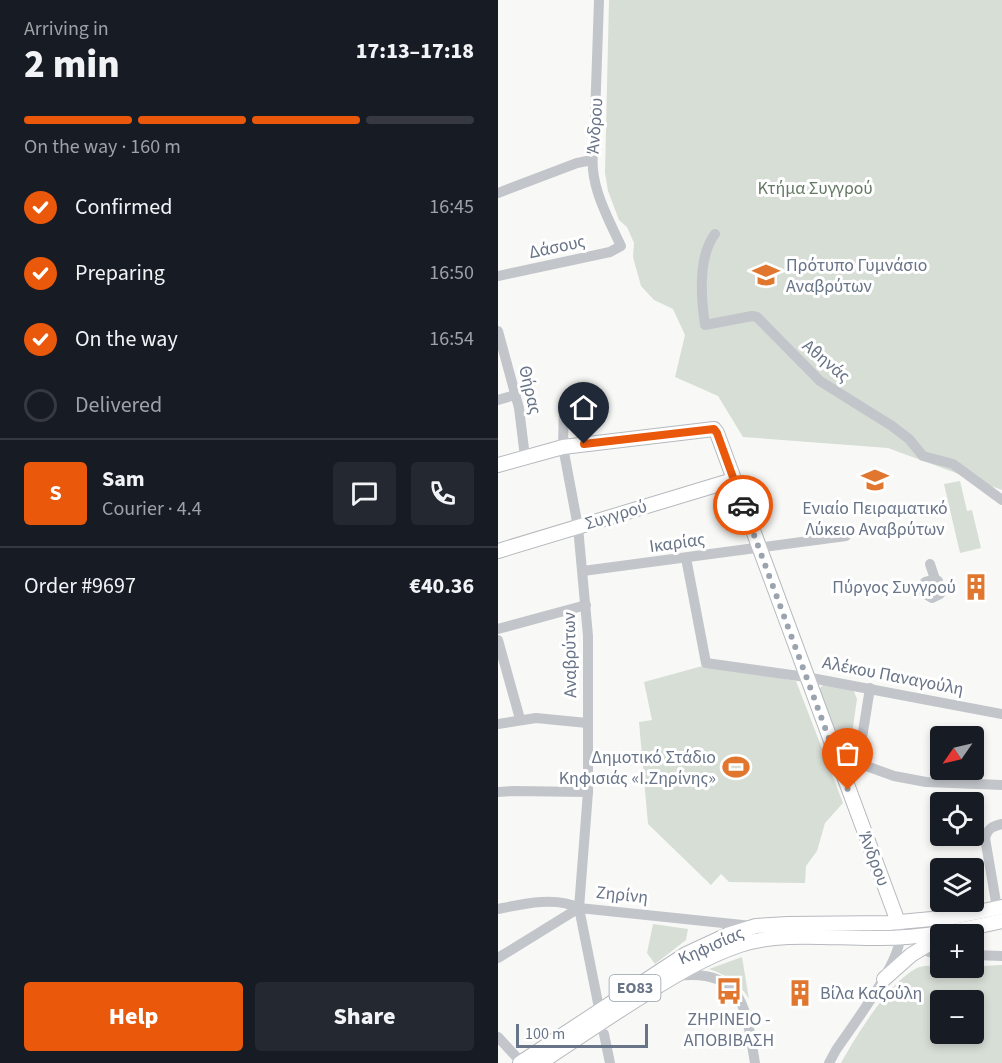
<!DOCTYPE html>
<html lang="en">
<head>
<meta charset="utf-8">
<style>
  :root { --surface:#171b24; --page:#242831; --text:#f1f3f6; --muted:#9ea1a6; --line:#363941; --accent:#ea580c }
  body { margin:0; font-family:"Source Sans 3",sans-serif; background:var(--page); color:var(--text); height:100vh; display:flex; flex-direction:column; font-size:22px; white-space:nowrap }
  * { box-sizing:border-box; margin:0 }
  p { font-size:20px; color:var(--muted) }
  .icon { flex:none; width:33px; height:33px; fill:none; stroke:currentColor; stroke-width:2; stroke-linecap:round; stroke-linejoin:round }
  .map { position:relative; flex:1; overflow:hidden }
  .side { display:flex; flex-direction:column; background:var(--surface); width:498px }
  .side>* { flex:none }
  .needle { width:39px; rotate:236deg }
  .buttons { position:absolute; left:432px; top:726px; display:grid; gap:12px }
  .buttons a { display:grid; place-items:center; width:54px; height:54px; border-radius:6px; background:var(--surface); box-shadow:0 3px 9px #0003; font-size:30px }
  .scale { position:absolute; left:18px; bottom:15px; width:132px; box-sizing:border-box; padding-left:6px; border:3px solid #687487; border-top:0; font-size:16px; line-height:21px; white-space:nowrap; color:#687487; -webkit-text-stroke:4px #fff; paint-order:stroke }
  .pin { position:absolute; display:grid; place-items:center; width:51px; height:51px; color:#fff; margin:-62px -26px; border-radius:50% 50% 50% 0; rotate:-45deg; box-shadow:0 0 6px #0007 }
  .pin .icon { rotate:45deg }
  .courier { position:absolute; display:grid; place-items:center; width:60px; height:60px; margin:-30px; border:4px solid #ea580c; border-radius:50%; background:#fff; color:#222; box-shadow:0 2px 8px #0007 }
  .summary em { font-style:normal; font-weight:800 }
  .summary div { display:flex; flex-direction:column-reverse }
  .summary { display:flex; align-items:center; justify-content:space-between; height:102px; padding:0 24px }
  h1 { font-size:39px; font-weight:800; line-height:45px }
  .bar { display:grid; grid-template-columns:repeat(4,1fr); gap:9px 6px; align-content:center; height:72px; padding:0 24px }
  .bar i { height:8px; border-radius:4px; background:var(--line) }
  .bar .active { background:var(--accent) }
  .bar p { grid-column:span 4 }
  .line { display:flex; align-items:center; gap:15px; padding:0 24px; border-top:2px solid var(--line) }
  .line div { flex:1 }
  .round { display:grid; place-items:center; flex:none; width:63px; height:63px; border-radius:6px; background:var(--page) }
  ol { padding:0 24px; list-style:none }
  li { display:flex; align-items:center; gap:18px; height:66px }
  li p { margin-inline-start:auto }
  li .icon { padding:6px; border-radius:50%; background:var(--accent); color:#fff; stroke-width:4 }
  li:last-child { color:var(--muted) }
  li i { width:33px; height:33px; border:3px solid var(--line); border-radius:50% }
  .action { display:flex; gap:12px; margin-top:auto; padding:12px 24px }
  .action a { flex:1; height:69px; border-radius:6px; background:var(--accent); color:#fff; font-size:24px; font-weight:800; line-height:69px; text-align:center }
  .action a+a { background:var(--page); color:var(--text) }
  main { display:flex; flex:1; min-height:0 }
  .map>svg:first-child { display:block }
  .green { fill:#d7ded6; fill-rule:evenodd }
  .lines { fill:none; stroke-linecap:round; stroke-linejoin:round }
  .major-casing { stroke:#b6b9be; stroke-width:16 }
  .minor { stroke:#c2c5ca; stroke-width:10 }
  .major { stroke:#fff; stroke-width:14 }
  .done { stroke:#9aa3ae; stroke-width:6; stroke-dasharray:0 10.8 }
  .route { stroke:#ea580c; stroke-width:8 }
  .labels { text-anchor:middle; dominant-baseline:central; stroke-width:6; stroke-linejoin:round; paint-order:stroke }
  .shield { fill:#fff; stroke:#959eab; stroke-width:1.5 }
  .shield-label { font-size:16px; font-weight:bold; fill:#687487 }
  .street-label { font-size:18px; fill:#687487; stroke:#fff }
  .park-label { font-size:18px; fill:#647963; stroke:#fff }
  .poi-label { font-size:18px; fill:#687487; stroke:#fff; text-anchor:start }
</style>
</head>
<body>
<main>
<section class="side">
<div class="summary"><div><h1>2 min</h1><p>Arriving in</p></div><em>17:13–17:18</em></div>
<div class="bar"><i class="active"></i><i class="active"></i><i class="active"></i><i></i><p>On the way · 160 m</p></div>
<ol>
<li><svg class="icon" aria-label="check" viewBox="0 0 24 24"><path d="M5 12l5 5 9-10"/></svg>Confirmed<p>16:45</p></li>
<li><svg class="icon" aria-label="check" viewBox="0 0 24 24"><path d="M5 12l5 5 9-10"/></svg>Preparing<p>16:50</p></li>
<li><svg class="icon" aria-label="check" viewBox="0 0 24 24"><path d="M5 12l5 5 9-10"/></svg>On the way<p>16:54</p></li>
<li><i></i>Delivered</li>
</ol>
<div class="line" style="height:108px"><b class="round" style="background:var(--accent);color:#fff">S</b><div><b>Sam</b><p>Courier · 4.4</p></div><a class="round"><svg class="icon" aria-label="chat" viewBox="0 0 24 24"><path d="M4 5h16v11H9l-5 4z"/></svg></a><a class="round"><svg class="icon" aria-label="phone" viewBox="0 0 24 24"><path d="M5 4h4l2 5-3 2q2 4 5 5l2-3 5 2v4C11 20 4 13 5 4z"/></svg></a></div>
<div class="line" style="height:78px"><div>Order #9697</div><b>€40.36</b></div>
<div class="action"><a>Help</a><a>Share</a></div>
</section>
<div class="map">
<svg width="504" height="1063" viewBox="0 0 504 1063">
  <rect width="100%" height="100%" fill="#f8f9f6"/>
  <g class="green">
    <path d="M111,0H504V490L390,448L245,437L220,396L177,377L187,335L175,309L156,300L143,286L135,257L136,243L129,227L121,220L110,191L107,173Z"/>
    <path d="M462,481L469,511L474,510L483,548L462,553L446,484Z"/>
    <path d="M208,665L298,681L345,803L327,823L319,851L308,866L307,883L231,882L223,874L213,885L150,824L141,722L154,720L146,682Z"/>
    <path d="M325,685L355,689L359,699L349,768L321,689Z"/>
    <path d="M155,924L190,929L188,940L157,964L149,953Z"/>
    <path d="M244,957L251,999C242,983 228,975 211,969Z"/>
    <path d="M442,965V968L504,965V1063H343C358,1036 391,982 419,968C426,965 435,966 442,965ZM442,1000H476V1034H442Z"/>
  </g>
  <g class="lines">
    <defs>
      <g id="major">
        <path d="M0,465L65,447L216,429L219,433L400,922"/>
        <path d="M0,551L235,480"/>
        <path d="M386,979L413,955L442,937"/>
        <path d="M22,1063L188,954L229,935L258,926L290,924L391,923L455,917L504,907"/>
        <path d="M42,1063C75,1041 108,1019 141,998C173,978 206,957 242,945C284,931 338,939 382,938C424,938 464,930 504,921"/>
      </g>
    </defs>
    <use href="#major" class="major-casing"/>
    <g class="minor">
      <path d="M0,193L79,163L94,160"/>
      <path d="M217,234C200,256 203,298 207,325L254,316L259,317L322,381L394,426L411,439L425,456L455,464L504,500"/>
      <path d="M0,276L112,252L123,246C109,216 89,181 96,147L101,0"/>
      <path d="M0,331L21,408L27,457"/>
      <path d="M0,400L17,395"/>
      <path d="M66,403L65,447L80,527L90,636V792L81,908L100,1003"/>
      <path d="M188,558L208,663L308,677L504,714"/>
      <path d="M432,564L437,579L440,581L442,594L434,598L426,593L425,586L427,582L437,579"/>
      <path d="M85,571L348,536"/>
      <path d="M0,629L88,605"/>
      <path d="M0,640L22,719"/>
      <path d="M372,688L360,763L396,776L428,782L504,785"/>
      <path d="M0,724L38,718L89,723"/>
      <path d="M0,792L15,791L90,792"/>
      <path d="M499,908L487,838C490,828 495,826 504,824"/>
      <path d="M0,909C24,904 58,896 81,908"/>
      <path d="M431,943L429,948L431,952L442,954"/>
      <path d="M476,955L504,956"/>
      <path d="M0,958L81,908L254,926"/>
      <path d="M179,976C247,968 248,1011 257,1063"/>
      <path d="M106,1034L112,1063"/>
      <path d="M0,1037L23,1062"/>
      <path d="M331,1063L338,1050C354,1026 407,958 402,931"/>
    </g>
    <use href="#major" class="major"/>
  </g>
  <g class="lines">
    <path class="done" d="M245,505L350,790"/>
    <path class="route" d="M86,444L216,429L219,433L245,505"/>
  </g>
  <defs>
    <symbol id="school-bare" viewBox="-9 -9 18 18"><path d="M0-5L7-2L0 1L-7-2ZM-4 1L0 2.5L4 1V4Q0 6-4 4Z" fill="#e1772e" stroke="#fff" stroke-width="2.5" paint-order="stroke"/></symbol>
    <symbol id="building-bare" viewBox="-9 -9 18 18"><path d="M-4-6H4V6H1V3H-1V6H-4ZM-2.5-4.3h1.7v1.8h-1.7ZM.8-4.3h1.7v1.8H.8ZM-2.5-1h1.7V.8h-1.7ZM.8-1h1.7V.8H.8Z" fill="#e1772e" stroke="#fff" stroke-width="2.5" paint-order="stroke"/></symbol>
    <symbol id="stadium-bare" viewBox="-9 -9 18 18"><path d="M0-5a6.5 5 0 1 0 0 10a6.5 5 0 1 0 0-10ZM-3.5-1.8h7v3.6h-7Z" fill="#e1772e" stroke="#fff" stroke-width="2.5" paint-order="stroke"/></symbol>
    <symbol id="bus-bare" viewBox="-9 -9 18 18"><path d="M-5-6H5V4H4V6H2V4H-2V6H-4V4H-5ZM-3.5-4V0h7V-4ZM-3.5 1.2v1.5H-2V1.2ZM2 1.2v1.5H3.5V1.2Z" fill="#e1772e" stroke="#fff" stroke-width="2.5" paint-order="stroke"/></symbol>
  </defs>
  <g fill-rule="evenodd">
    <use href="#school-bare" x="249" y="256" width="38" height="38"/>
    <use href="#school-bare" x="358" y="461" width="38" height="38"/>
    <use href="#building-bare" x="459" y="568" width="38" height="38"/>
    <use href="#stadium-bare" x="219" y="748" width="38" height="38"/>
    <use href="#bus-bare" x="212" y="972" width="38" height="38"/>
    <use href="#building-bare" x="283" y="974" width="38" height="38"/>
  </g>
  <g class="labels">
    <rect class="shield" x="111.5" y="975" width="51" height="26" rx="4.5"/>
    <g class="shield-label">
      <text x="137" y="988">ΕΟ83</text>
    </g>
    <g class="street-label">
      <text transform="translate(97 126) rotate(-86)">Άνδρου</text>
      <text transform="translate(59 247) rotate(-12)">Δάσους</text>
      <text transform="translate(328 361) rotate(40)">Αθηνάς</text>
      <text transform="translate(32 390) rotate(77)">Θήρας</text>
      <text transform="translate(118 515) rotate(-17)">Συγγρού</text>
      <text transform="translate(179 543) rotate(-8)">Ικαρίας</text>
      <text transform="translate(72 655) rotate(-91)">Αναβρύτων</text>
      <text transform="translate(395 676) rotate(11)">Αλέκου Παναγούλη</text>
      <text transform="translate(376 859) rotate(69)">Άνδρου</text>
      <text transform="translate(124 895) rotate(6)">Ζηρίνη</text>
      <text transform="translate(213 946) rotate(-24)">Κηφισίας</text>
    </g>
    <g class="park-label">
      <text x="317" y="188">Κτήμα Συγγρού</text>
    </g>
    <g class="poi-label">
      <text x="288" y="265">Πρότυπο Γυμνάσιο<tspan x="288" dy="21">Αναβρύτων</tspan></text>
      <text x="377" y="508" text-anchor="middle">Ενιαίο Πειραματικό<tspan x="377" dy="21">Λύκειο Αναβρύτων</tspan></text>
      <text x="458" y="587" text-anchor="end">Πύργος Συγγρού</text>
      <text x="218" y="757" text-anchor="end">Δημοτικό Στάδιο<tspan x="218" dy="21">Κηφισιάς «Ι.Ζηρίνης»</tspan></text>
      <text x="322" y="993">Βίλα Καζούλη</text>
      <text x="231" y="1019" text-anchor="middle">ΖΗΡΙΝΕΙΟ -<tspan x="231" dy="21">ΑΠΟΒΙΒΑΣΗ</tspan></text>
    </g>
  </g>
</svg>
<div class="buttons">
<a><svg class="needle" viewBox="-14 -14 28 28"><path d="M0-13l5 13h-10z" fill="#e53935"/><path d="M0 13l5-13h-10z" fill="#9ea1a6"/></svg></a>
<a><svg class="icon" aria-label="locate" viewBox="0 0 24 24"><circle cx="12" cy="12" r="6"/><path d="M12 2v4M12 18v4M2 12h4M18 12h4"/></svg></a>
<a><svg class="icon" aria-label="layers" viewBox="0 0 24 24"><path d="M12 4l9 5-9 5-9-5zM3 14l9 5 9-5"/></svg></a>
<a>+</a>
<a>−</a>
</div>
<div class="scale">100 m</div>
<div class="pin" style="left:350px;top:790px;background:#ea580c"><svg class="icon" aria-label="bag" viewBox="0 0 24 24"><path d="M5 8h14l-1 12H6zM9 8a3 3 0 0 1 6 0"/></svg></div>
<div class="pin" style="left:86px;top:444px;background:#1f2937"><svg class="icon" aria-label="home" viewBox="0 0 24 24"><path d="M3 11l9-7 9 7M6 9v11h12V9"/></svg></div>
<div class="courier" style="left:245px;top:505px"><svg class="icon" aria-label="car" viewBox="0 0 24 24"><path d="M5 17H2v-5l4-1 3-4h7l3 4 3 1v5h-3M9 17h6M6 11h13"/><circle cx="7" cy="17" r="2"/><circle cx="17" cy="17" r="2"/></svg></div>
</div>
</main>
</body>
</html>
